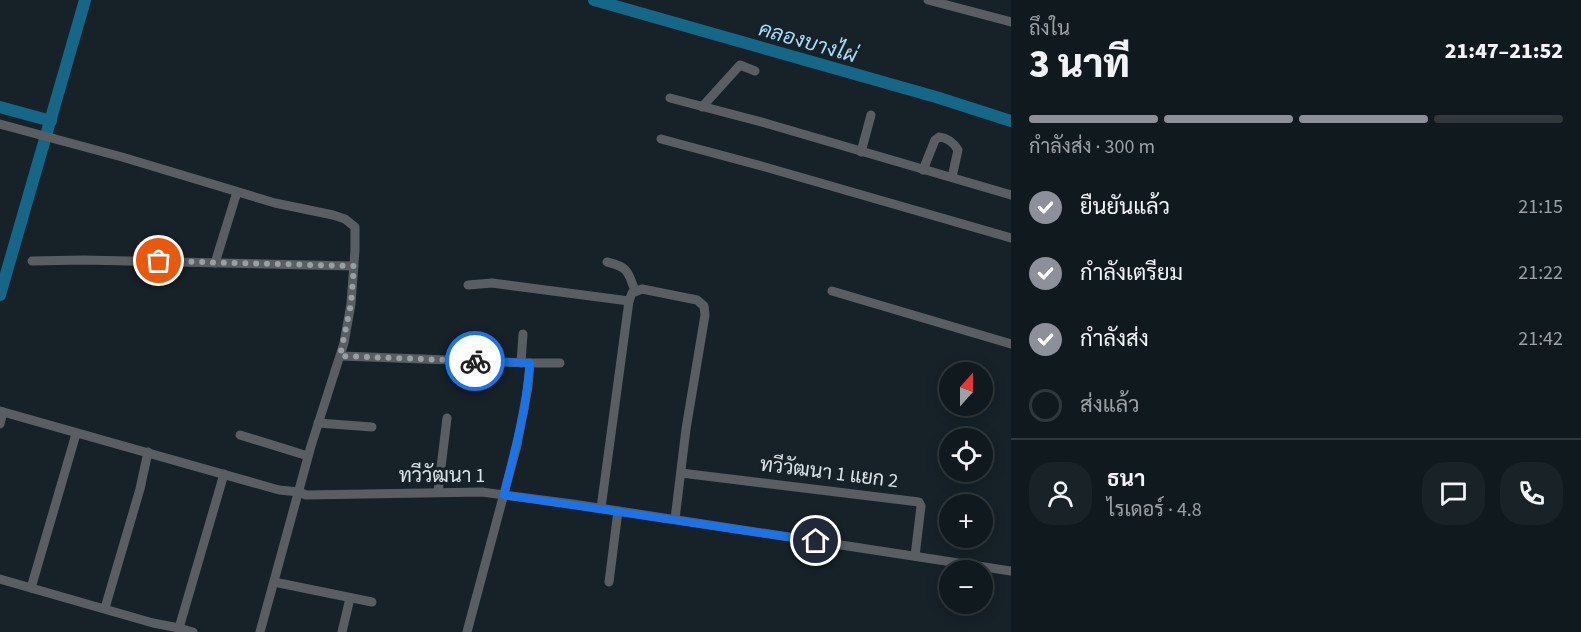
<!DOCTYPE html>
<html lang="th">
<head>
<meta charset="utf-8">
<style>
  :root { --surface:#101a1e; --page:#192327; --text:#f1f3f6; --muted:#9ca1a4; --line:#30383c; --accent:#8c9099 }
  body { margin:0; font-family:"Source Sans 3",Sarabun,sans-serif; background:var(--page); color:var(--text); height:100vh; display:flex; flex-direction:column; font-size:22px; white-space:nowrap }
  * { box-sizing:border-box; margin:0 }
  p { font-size:20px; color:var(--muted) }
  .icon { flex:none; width:33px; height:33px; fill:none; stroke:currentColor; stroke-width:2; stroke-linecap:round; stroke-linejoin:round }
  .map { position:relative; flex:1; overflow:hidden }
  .details { display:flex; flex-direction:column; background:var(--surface); width:570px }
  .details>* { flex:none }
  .needle { width:39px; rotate:21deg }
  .fabs { position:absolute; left:939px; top:362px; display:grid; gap:12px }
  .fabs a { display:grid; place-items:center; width:54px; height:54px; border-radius:50%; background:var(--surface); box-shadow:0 3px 15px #0003,0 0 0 2px var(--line); font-size:30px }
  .pin { position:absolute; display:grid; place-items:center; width:51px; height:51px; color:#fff; margin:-26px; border:3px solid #fff; border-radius:50%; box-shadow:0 2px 6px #0007 }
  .courier { position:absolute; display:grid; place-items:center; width:60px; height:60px; margin:-30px; border:4px solid #1a73e8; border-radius:50%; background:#fff; color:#222; box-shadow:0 2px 8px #0007 }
  .head em { font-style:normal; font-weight:800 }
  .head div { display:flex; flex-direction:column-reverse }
  .head { display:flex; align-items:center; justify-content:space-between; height:102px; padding:0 18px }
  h1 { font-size:39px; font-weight:800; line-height:45px }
  .bar { display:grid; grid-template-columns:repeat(4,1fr); gap:9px 6px; align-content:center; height:72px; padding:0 18px }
  .bar i { height:8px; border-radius:4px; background:var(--line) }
  .bar .selected { background:var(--accent) }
  .bar p { grid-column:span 4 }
  .line { display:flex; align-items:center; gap:15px; padding:0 18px; border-top:2px solid var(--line) }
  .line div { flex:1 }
  .round { display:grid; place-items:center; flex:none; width:63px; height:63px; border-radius:24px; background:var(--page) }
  ol { padding:0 18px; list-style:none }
  li { display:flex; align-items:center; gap:18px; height:66px }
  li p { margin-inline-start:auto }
  li .icon { padding:6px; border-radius:50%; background:var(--accent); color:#fff; stroke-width:4 }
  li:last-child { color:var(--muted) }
  li i { width:33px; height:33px; border:3px solid var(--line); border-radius:50% }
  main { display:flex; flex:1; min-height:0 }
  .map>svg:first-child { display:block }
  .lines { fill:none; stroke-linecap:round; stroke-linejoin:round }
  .canal { stroke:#146787; stroke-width:12 }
  .street { stroke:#595e62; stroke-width:9 }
  .done { stroke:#97a0a5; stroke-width:6; stroke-dasharray:0 10.8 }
  .route { stroke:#1a73e8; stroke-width:8 }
  .labels { text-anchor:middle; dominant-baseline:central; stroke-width:6; stroke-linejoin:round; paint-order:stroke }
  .street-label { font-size:20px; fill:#dce4e8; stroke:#162228 }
  .water-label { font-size:21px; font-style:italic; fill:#a4defb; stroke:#162228 }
</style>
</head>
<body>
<main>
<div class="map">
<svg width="1011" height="632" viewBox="0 0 1011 632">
  <rect width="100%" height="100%" fill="#162228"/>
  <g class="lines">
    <g class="canal">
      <path d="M594,0L936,97L1011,121"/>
      <path d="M0,107L51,121"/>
      <path d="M0,295L85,0"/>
    </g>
    <g class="street">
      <path d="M928,0L1011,22"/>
      <path d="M670,98L765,123L1011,195"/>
      <path d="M702,107L740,65L755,71"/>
      <path d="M0,124L122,157L275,203L333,215L345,219L355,227V250L351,304L344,343L311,446L260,632"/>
      <path d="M661,139L765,167L1011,238"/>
      <path d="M861,152L871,115"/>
      <path d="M923,170L935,140L939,137C948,138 953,142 958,150L952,177"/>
      <path d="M32,261L83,260L354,266"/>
      <path d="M607,262C628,267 628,271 635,291"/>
      <path d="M215,263L237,192"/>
      <path d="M468,285L492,283L629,301L632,293L642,289L697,300L704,306L705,315L686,429L675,519"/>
      <path d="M832,291L1011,344"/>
      <path d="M341,356L530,363L528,387L517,445L467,632"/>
      <path d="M521,363L523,334"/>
      <path d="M530,363H560"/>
      <path d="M0,411L279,490L299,492L306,495L482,492L573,504L1011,571"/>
      <path d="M318,423L372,427"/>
      <path d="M0,424L3,412"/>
      <path d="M240,435L308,456"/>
      <path d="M681,473L919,502L921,506L915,556"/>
      <path d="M438,492L447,418"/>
      <path d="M601,508L629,301"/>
      <path d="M0,579L153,623L179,628L224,474"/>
      <path d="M274,582L372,602"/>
      <path d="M609,582L618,511"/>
      <path d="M31,588L76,434"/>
      <path d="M105,608L140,489L148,452"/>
      <path d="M179,628L193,632"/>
      <path d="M342,632L350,598"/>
    </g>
  </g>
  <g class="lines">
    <path class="done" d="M159,261L354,266L351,304L340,356L475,361"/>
    <path class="route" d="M475,361L530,363L524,411L504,495L816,541"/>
  </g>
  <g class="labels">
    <g class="street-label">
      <text transform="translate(829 473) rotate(7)">ทวีวัฒนา 1 แยก 2</text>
      <text x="442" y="476">ทวีวัฒนา 1</text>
    </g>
    <g class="water-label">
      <text transform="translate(808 42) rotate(16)">คลองบางไผ่</text>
    </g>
  </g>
</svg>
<div class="fabs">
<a><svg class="needle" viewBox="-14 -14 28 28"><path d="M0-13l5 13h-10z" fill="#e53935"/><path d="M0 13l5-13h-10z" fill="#9ca1a4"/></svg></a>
<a><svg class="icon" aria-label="locate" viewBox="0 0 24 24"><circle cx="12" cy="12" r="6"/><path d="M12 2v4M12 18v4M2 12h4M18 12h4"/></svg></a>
<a>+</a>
<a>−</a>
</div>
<div class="pin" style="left:159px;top:261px;background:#ea580c"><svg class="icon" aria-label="bag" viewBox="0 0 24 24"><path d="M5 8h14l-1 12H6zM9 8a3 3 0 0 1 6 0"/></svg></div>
<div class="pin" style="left:816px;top:541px;background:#1f2937"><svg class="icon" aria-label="home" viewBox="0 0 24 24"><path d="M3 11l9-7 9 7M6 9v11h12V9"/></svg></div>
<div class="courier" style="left:475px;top:361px"><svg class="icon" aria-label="bike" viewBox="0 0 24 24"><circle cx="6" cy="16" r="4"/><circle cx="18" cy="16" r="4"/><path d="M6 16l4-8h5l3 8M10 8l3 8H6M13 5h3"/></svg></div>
</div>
<section class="details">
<div class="head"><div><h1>3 นาที</h1><p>ถึงใน</p></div><em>21:47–21:52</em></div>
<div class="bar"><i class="selected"></i><i class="selected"></i><i class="selected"></i><i></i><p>กำลังส่ง · 300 m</p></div>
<ol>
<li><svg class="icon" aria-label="check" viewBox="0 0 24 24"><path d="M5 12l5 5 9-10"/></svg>ยืนยันแล้ว<p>21:15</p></li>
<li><svg class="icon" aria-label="check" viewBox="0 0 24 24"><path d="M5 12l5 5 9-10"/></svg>กำลังเตรียม<p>21:22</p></li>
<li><svg class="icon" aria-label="check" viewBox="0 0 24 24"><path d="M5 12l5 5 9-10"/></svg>กำลังส่ง<p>21:42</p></li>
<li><i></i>ส่งแล้ว</li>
</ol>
<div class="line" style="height:108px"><a class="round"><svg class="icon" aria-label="person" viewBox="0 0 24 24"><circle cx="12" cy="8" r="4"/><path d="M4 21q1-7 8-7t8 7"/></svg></a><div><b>ธนา</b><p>ไรเดอร์ · 4.8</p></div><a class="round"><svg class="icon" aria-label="chat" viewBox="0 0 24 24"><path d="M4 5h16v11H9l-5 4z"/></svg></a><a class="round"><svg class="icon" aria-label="phone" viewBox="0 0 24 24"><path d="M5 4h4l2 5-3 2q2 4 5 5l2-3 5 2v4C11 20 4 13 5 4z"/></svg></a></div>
</section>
</main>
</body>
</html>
